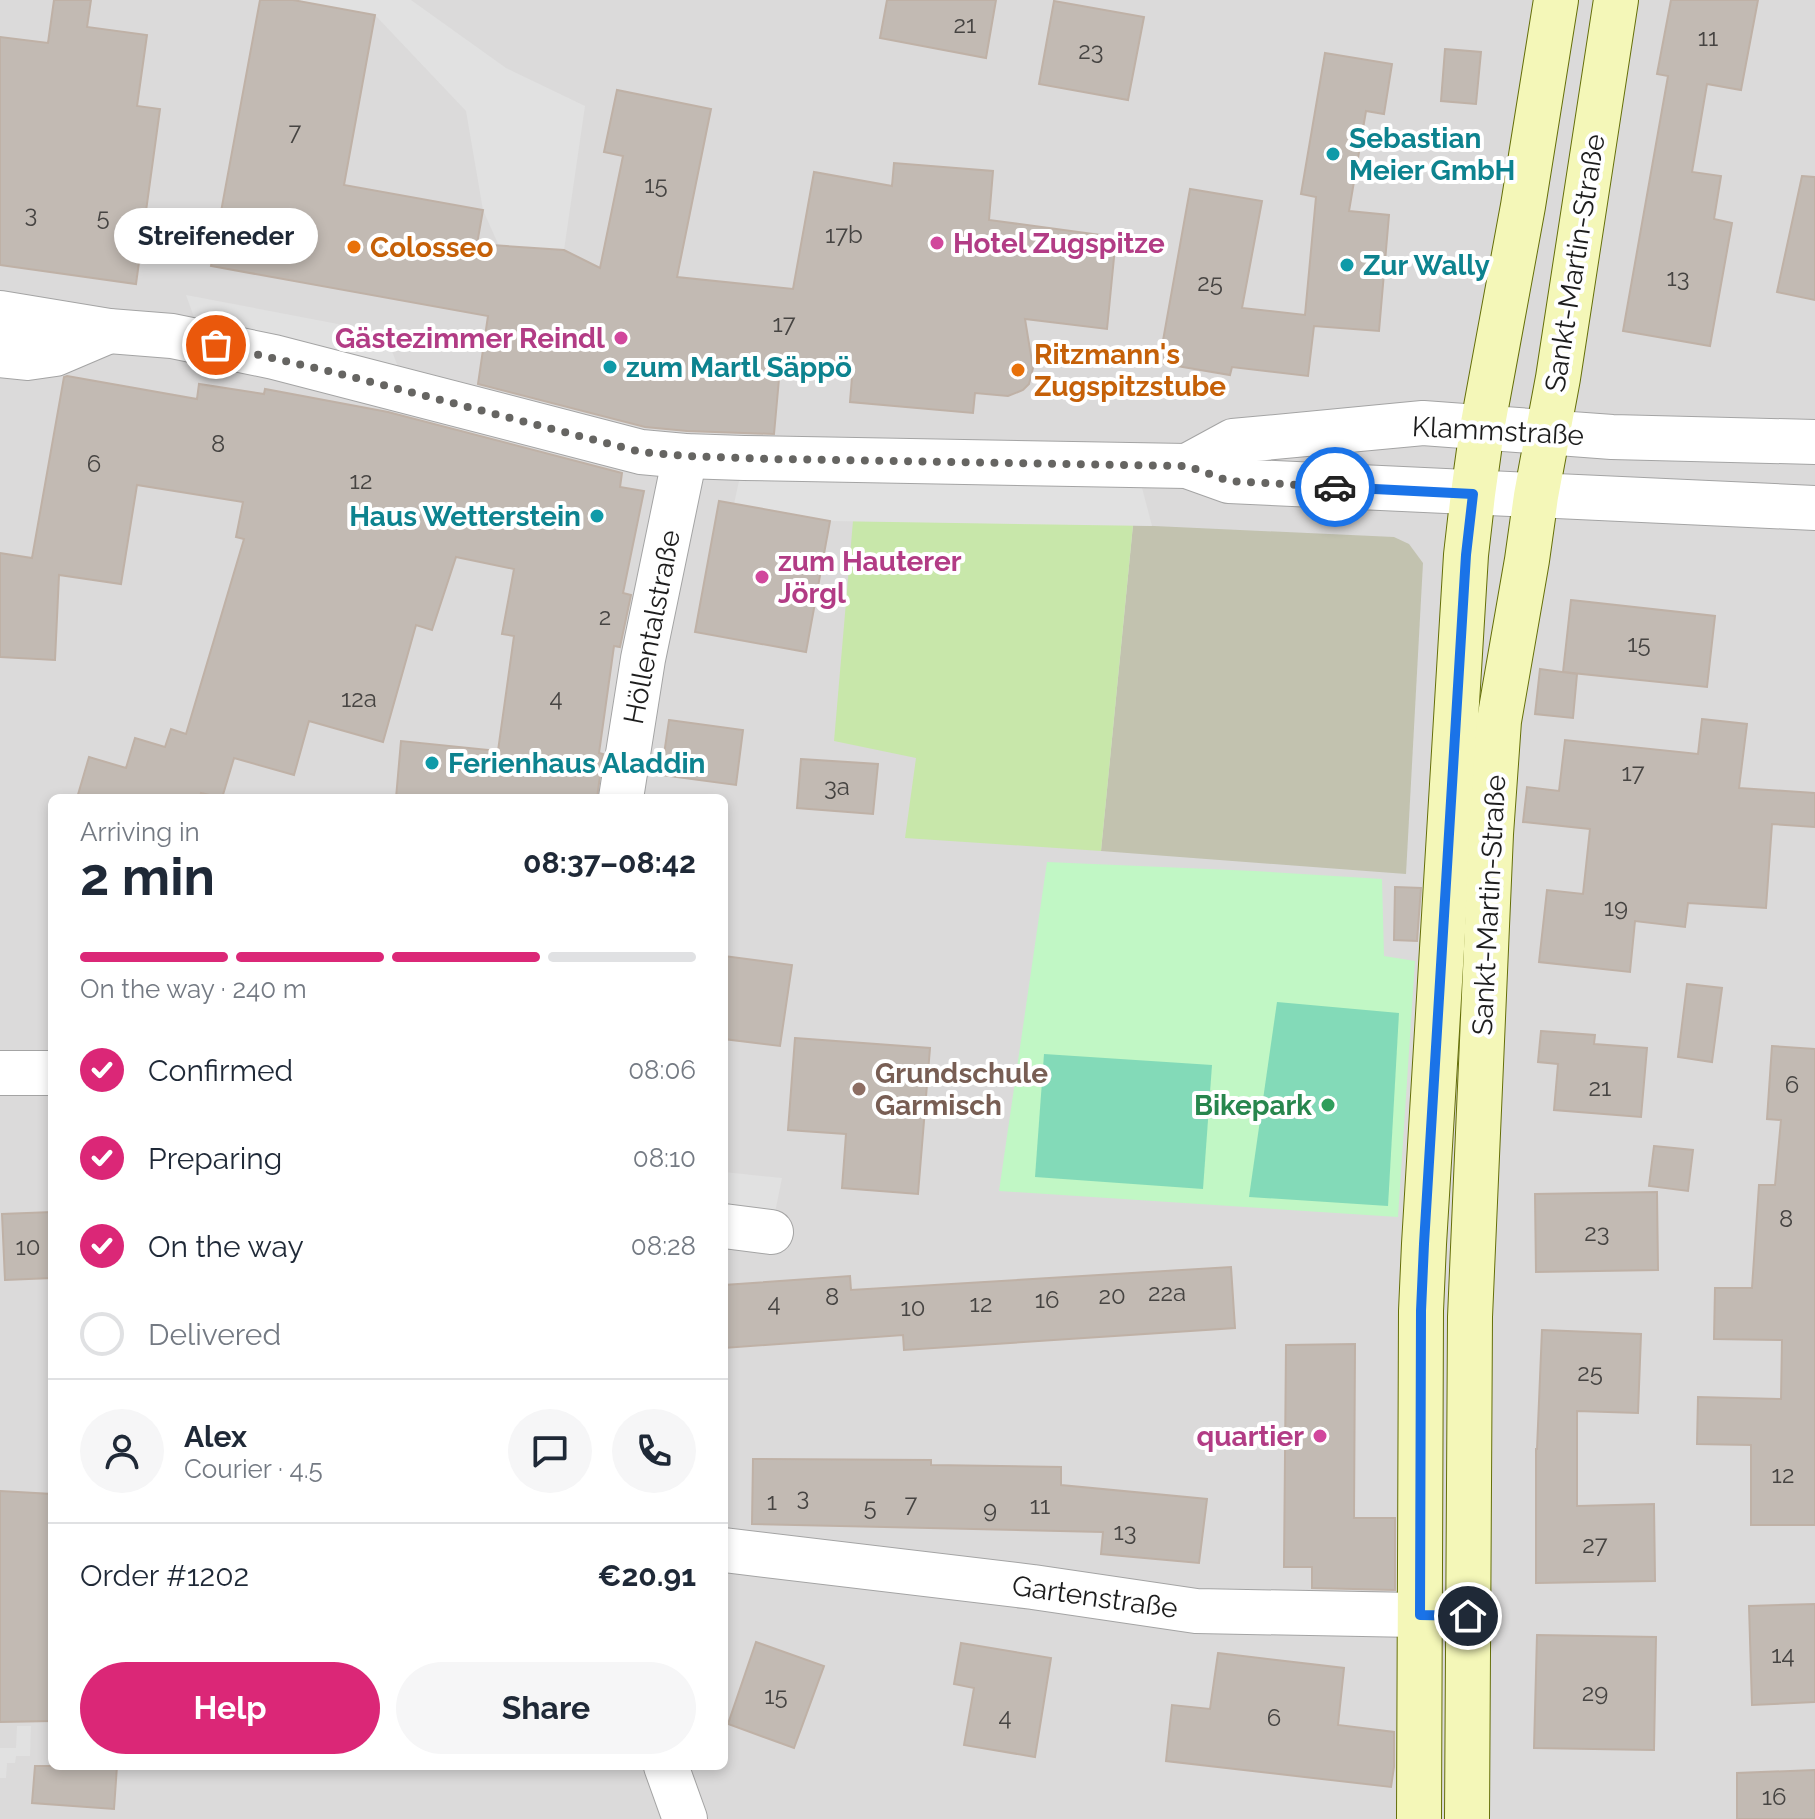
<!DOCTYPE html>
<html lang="en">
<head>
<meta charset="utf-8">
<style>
  :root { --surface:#fff; --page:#f6f6f7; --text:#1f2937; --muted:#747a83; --line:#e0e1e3; --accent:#db2777 }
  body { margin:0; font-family:Raleway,sans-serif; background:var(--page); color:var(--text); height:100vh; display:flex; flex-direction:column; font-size:30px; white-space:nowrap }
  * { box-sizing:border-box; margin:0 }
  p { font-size:26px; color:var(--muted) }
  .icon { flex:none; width:44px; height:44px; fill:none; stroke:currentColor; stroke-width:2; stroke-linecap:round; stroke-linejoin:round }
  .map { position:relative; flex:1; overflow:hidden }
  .details { position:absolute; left:48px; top:794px; width:680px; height:976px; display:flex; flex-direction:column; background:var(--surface); border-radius:12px; box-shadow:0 4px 12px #0003 }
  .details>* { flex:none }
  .pin { position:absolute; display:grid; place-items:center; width:68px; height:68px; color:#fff; margin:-34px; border:4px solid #fff; border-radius:50%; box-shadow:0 2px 8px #0007 }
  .courier { position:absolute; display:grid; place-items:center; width:80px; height:80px; margin:-40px; border:6px solid #1a73e8; border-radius:50%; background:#fff; color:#222; box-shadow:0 2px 10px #0007 }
  .bubble { position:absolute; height:56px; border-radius:28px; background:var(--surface); box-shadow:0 4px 12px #0003; font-size:26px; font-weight:700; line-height:56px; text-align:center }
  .head em { font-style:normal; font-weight:700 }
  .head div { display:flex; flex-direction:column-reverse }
  .head { display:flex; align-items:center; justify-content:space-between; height:136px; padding:0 32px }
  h1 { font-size:52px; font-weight:700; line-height:60px }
  .bar { display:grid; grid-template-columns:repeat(4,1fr); gap:12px 8px; align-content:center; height:96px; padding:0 32px }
  .bar i { height:10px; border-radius:6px; background:var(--line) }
  .bar .selected { background:var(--accent) }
  .bar p { grid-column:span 4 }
  .line { display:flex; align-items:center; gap:20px; padding:0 32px; border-top:2px solid var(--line) }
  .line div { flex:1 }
  .round { display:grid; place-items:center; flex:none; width:84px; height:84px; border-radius:42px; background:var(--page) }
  ol { padding:0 32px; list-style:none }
  li { display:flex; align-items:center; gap:24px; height:88px }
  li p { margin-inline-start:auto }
  li .icon { padding:8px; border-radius:50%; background:var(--accent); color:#fff; stroke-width:4 }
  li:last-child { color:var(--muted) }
  li i { width:44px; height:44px; border:4px solid var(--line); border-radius:50% }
  .cta { display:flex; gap:16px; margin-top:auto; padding:16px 32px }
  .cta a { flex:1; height:92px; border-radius:48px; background:var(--accent); color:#fff; font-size:32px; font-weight:700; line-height:92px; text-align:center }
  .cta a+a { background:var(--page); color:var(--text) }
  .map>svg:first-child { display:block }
  .residential { fill:#dbdada; fill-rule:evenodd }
  .construction { fill:#c2c2af }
  .grass { fill:#c8e7aa }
  .park { fill:#c1f7c5 }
  .pitch { fill:#83dab8 }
  .parking { fill:#e1e1e1 }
  .building { fill:#c2bab3; stroke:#bfb1a6; stroke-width:2 }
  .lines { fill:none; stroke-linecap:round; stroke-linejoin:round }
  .street-casing { stroke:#a4a4a4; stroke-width:46 }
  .secondary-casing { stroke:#656f09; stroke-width:46 }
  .street { stroke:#fff; stroke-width:44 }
  .secondary { stroke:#f4f7b8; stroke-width:44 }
  .done { stroke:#666562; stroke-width:8; stroke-dasharray:0 14.4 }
  .route { stroke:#1a73e8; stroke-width:10 }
  .culture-dot { fill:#0f9aa8; stroke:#fff; stroke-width:3 }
  .hotel-dot { fill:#d1479c; stroke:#fff; stroke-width:3 }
  .food-dot { fill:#e8710a; stroke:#fff; stroke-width:3 }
  .education-dot { fill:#8d6e63; stroke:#fff; stroke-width:3 }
  .leisure-dot { fill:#2e9e5b; stroke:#fff; stroke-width:3 }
  .labels { text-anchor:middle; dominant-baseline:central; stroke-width:8; stroke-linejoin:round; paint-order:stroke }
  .number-label { font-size:24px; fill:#464442 }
  .culture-label { font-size:28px; font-weight:bold; fill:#0d838f; stroke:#fff; text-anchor:start }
  .hotel-label { font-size:28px; font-weight:bold; fill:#b23c85; stroke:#fff; text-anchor:start }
  .food-label { font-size:28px; font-weight:bold; fill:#c56008; stroke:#fff; text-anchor:start }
  .street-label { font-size:28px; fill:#1d1d1d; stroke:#fff }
  .education-label { font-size:28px; font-weight:bold; fill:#785e54; stroke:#fff; text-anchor:start }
  .leisure-label { font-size:28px; font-weight:bold; fill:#27864d; stroke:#fff; text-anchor:end }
</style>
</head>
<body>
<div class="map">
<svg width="1815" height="1819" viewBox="0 0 1815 1819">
  <rect width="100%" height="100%" fill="#eeeae3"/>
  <path class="residential" d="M0,0H1815V1819H0ZM52,798H724V1766H52Z"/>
  <path class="construction" d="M1133,525L1394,537L1409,544L1423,563L1406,874L1101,851Z"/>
  <path class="grass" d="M853,521L1133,525L1101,851L905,838L916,758L834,741Z"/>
  <path class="park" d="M1047,862L1255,871L1382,879L1384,956L1415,961L1398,1217L999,1191Z"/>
  <g class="pitch">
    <path d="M1277,1002L1399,1013L1388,1206L1249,1197Z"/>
    <path d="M1044,1054L1212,1065L1203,1189L1035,1177Z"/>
  </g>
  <g class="parking">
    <path d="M293,0H411L506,68L585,106L564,250L499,246L483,210L466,111L375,15Z"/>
    <path d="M186,295L385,333L398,367L198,328Z"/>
    <path d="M744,458L1136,465L1152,526L830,521L734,504Z"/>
    <path d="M724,1172L782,1178L771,1232L724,1225Z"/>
    <path d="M17,1726H31L30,1756H16L15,1763H7L6,1778H0V1748H16Z"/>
  </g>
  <g class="building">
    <path d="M54,0H91L87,27L147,35L137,106L160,109L136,284L0,265V37L48,43Z"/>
    <path d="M260,0H293L375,15L344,185L483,210L477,244L564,250L600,268L623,156L604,152L617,90L711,109L677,277L793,289L814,172L892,186L894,163L993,171L989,220L1116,237L1107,329L1025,319L1033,368L1029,384L1023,390L1008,396L975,393L973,413L850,402L853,365L781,357L774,434L687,431L645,427L478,384L488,316L211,266Z"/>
    <path d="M887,0H996L986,58L880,38Z"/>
    <path d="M1671,0H1758L1741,90L1707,84L1692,172L1721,176L1714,219L1732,223L1710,346L1623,331L1668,76L1657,74Z"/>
    <path d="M1054,1L1144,17L1128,100L1039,84Z"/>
    <path d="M1445,49L1481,52L1476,104L1441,101Z"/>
    <path d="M1325,53L1392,64L1384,114L1366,111L1349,211L1389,215L1379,331L1314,326L1308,376L1232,367L1230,375L1159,363L1190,189L1262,201L1242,308L1305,315L1316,197L1301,194Z"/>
    <path d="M1802,176L1815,177V300L1777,292Z"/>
    <path d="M67,376L197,399L199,384L264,394L265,389L388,412L622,473L620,487L644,491L623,593L631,595L620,647L614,646L599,753L603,754L597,798H396L401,741L498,751L514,636L502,634L514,569L456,557L432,630L416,625L383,742L309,721L294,775L234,758L222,798L201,793L200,798H77L89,757L126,768L135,738L165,747L171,729L186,734L244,539L236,537L243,502L137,485L121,584L59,575L55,660L0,657V553L32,558L64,377Z"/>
    <path d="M719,501L830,521L806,652L695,632Z"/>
    <path d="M1571,600L1715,616L1707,687L1563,672Z"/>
    <path d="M1540,669L1577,674L1573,718L1535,714Z"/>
    <path d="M1702,719L1747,724L1739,788L1815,793V827L1772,824L1766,908L1688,903L1685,927L1635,921L1630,972L1539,962L1547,890L1583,894L1590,829L1523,822L1527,787L1559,791L1565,740L1698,754Z"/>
    <path d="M669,720L743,730L736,785L661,775Z"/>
    <path d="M801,759L878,764L873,814L797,808Z"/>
    <path d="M1395,887L1421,888L1417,941L1394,940Z"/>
    <path d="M724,956L792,965L780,1046L724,1039Z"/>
    <path d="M1687,984L1722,988L1712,1062L1678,1057Z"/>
    <path d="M1541,1031L1595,1035L1594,1044L1647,1048L1641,1117L1554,1110L1558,1064L1538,1062Z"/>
    <path d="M795,1038L930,1048L918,1194L842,1188L846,1134L788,1130Z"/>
    <path d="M1772,1046L1815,1049V1525H1751V1445L1697,1444L1698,1397L1781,1399L1782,1340L1714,1339L1715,1288H1752L1759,1185H1775L1781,1120L1767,1119Z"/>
    <path d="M1654,1146L1693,1150L1688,1191L1649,1186Z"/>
    <path d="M1657,1192L1658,1270L1536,1272L1535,1194Z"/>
    <path d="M52,1212V1278L5,1280L2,1214Z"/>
    <path d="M1231,1267L1235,1328L904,1350L903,1335L724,1348V1285L850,1276L851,1290Z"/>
    <path d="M1542,1330L1641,1334L1638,1413L1577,1411V1506L1654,1504L1655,1581L1536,1583V1449H1537Z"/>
    <path d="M1355,1344L1354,1518H1395V1590L1312,1588V1567H1284L1286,1345Z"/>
    <path d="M753,1459L931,1460V1465L1061,1467V1485L1207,1499L1199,1563L1101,1554L1103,1532L752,1524Z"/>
    <path d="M0,1491L52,1494V1721L0,1722Z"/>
    <path d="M1815,1604V1702L1752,1705L1749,1606Z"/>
    <path d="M1537,1635L1656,1637L1654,1750L1534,1748Z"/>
    <path d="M756,1642L824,1666L794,1748L728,1724Z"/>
    <path d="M961,1643L1051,1658L1035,1757L964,1745L974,1688L954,1684Z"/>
    <path d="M1218,1653L1344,1668L1338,1725L1394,1732V1767L1391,1787L1166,1761L1172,1705L1210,1709Z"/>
    <path d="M35,1766H117L114,1809L32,1803Z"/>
    <path d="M1815,1770V1819H1737V1773Z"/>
  </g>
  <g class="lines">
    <defs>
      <g id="street">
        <path d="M0,313L109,331L172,336L274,357L641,452L685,456L744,458L1187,466L1229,481L1815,508"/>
        <path d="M0,355L27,358L55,354L109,331"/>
        <path d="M1187,466L1233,441L1423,423L1612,437L1815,442"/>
        <path d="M621,798L643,659L685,456"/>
        <path d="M0,1073H52"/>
        <path d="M724,1226L771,1232"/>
        <path d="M724,1550L1033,1587L1196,1611L1468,1616"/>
        <path d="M666,1766L685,1819"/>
      </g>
      <g id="secondary">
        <path d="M1419,1819L1421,1311L1424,1244L1466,555L1473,494L1482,429L1523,206L1556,0"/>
        <path d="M1467,1819L1470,1317L1491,834L1499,721L1527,560L1536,496L1558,378L1616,0"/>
      </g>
    </defs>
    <use href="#street" class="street-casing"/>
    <use href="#secondary" class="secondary-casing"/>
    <use href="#street" class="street"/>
    <use href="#secondary" class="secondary"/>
  </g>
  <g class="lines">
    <path class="done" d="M216,345L333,372L641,452L685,456L771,459L1187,466L1229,481L1335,487"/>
    <path class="route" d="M1335,487L1473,494L1466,555L1424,1244L1421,1311L1420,1615L1468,1616"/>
  </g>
  <g class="culture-dot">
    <circle cx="1333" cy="154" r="8"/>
    <circle cx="1347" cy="265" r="8"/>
    <circle cx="610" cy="367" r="8"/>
    <circle cx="597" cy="516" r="8"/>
    <circle cx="432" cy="763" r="8"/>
  </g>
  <g class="hotel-dot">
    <circle cx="937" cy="243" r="8"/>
    <circle cx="621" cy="338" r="8"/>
    <circle cx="762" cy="577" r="8"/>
    <circle cx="1320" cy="1436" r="8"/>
  </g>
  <g class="food-dot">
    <circle cx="354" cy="247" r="8"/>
    <circle cx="1018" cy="370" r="8"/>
  </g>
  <circle class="education-dot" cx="859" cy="1089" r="8"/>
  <circle class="leisure-dot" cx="1328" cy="1105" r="8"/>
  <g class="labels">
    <g class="number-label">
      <text x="965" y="24">21</text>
      <text x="1708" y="37">11</text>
      <text x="1091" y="50">23</text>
      <text x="295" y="131">7</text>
      <text x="656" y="184">15</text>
      <text x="31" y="213">3</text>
      <text x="103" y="216">5</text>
      <text x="844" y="234">17b</text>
      <text x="1678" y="277">13</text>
      <text x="1210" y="282">25</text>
      <text x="784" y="323">17</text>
      <text x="218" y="443">8</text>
      <text x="94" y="463">6</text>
      <text x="361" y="480">12</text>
      <text x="605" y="616">2</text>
      <text x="1639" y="643">15</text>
      <text x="556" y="697">4</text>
      <text x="359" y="698">12a</text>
      <text x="1633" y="772">17</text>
      <text x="837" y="786">3a</text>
      <text x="1616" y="907">19</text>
      <text x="1792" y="1084">6</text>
      <text x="1600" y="1087">21</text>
      <text x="1786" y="1218">8</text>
      <text x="1597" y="1232">23</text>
      <text x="28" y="1246">10</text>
      <text x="1167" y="1292">22a</text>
      <text x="1112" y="1295">20</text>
      <text x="832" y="1296">8</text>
      <text x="1047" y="1299">16</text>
      <text x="774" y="1302">4</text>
      <text x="981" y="1303">12</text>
      <text x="913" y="1307">10</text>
      <text x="1590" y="1372">25</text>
      <text x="1783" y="1474">12</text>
      <text x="803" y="1496">3</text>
      <text x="772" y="1501">1</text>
      <text x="911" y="1503">7</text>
      <text x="1040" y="1505">11</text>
      <text x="870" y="1506">5</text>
      <text x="990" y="1509">9</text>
      <text x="1125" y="1531">13</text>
      <text x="1595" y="1544">27</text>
      <text x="1783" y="1654">14</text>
      <text x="1595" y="1692">29</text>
      <text x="776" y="1695">15</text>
      <text x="1005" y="1716">4</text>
      <text x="1274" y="1717">6</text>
      <text x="1774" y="1796">16</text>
    </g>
    <g class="culture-label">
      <text x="1349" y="138">Sebastian<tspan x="1349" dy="32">Meier GmbH</tspan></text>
      <text x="1363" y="265">Zur Wally</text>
      <text x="626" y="367">zum Martl Säppö</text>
      <text x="581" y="516" text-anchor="end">Haus Wetterstein</text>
      <text x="448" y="763">Ferienhaus Aladdin</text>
    </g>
    <g class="hotel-label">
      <text x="953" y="243">Hotel Zugspitze</text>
      <text x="605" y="338" text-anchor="end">Gästezimmer Reindl</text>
      <text x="778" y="561">zum Hauterer<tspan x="778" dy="32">Jörgl</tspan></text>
      <text x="1304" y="1436" text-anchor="end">quartier</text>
    </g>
    <g class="food-label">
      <text x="370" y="247">Colosseo</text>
      <text x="1034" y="354">Ritzmann's<tspan x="1034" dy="32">Zugspitzstube</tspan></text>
    </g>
    <g class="street-label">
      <text transform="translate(1575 263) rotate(-81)">Sankt-Martin-Straße</text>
      <text transform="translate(1498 431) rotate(3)">Klammstraße</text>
      <text transform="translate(652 627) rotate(-79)">Höllentalstraße</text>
      <text transform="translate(1489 905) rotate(-87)">Sankt-Martin-Straße</text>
      <text transform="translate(1095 1597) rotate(8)">Gartenstraße</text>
    </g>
    <g class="education-label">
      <text x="875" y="1073">Grundschule<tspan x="875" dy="32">Garmisch</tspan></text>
    </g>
    <g class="leisure-label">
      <text x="1312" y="1105">Bikepark</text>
    </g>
  </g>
</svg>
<div class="pin" style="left:216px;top:345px;background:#ea580c"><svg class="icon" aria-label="bag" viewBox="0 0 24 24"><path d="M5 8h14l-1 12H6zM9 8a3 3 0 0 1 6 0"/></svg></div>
<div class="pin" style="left:1468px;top:1616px;background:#1f2937"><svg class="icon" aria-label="home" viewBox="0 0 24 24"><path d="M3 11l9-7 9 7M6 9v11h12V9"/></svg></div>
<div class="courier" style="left:1335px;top:487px"><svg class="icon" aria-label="car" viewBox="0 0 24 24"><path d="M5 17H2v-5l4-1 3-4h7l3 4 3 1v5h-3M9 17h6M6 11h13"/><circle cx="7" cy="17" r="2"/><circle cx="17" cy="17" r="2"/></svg></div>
<div class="bubble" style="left:114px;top:208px;width:204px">Streifeneder</div>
<section class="details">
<div class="head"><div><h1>2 min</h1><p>Arriving in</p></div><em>08:37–08:42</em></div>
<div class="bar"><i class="selected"></i><i class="selected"></i><i class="selected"></i><i></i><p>On the way · 240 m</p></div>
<ol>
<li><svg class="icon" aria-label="check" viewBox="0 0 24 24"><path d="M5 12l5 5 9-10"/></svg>Confirmed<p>08:06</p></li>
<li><svg class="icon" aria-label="check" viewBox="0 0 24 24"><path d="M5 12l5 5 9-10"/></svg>Preparing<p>08:10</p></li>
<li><svg class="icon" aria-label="check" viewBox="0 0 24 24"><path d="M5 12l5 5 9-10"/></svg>On the way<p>08:28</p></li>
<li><i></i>Delivered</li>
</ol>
<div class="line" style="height:144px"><a class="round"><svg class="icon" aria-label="person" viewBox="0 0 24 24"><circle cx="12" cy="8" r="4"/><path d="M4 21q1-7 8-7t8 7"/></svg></a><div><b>Alex</b><p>Courier · 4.5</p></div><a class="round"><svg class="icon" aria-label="chat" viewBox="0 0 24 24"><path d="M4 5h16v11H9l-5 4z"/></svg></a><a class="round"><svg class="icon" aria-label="phone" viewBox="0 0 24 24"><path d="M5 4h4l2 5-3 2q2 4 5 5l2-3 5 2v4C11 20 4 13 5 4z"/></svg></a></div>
<div class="line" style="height:104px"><div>Order #1202</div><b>€20.91</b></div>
<div class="cta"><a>Help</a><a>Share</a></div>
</section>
</div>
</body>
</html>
